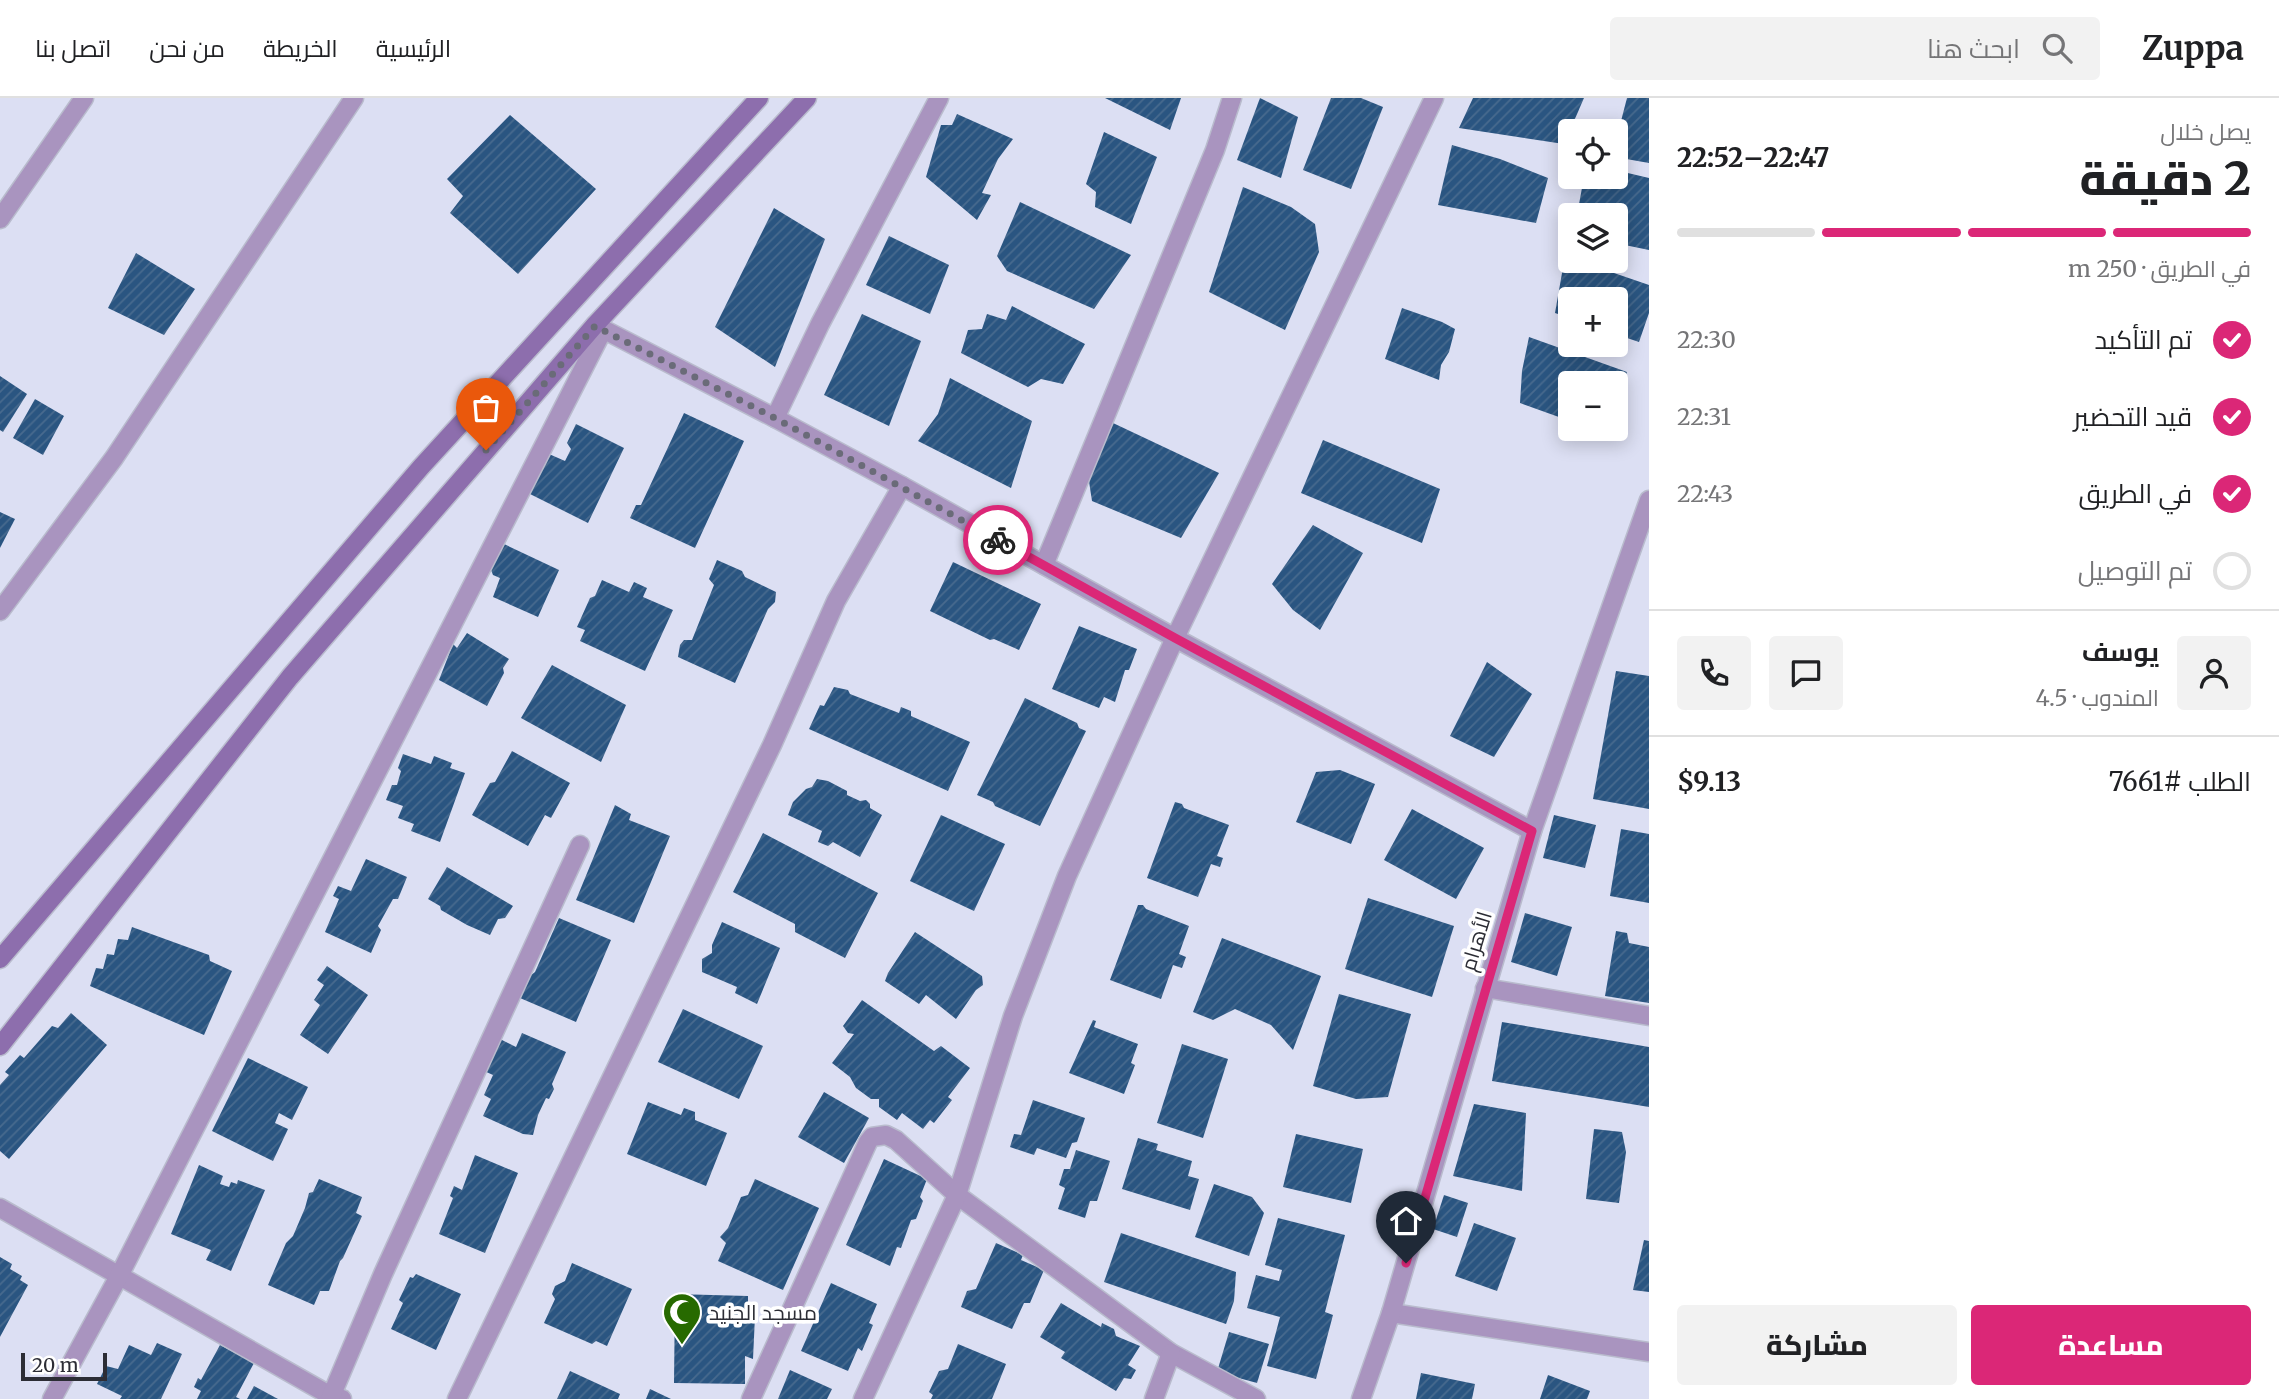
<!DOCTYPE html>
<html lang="ar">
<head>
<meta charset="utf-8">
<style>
  :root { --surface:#fff; --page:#f2f2f2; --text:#202124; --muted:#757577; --line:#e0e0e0; --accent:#db2777 }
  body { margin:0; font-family:Merriweather,Cairo,serif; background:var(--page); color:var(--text); direction:rtl; height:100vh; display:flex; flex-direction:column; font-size:26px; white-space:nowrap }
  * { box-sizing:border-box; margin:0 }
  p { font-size:23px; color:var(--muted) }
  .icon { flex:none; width:38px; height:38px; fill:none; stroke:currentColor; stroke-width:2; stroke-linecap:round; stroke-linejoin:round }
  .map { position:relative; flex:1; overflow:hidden; direction:ltr }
  .drawer { display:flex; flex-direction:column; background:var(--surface); width:630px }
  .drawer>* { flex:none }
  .buttons { position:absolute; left:1558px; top:21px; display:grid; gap:14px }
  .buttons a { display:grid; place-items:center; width:70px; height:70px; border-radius:7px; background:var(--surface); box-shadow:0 4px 18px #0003; font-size:35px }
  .scale { position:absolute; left:21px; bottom:18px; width:86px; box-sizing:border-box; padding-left:7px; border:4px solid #2c2d35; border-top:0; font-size:19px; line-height:24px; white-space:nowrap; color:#2c2d35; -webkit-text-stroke:5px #fff; paint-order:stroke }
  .pin { position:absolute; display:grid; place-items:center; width:60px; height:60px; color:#fff; margin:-72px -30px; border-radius:50% 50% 50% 0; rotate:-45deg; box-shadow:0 0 7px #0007 }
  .pin .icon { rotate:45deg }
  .courier { position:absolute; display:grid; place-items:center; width:70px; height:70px; margin:-35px; border:5px solid #db2777; border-radius:50%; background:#fff; color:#222; box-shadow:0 2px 9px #0007 }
  .overview em { font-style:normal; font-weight:800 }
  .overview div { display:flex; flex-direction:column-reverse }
  .overview { display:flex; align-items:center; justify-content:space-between; height:119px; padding:0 28px }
  h1 { font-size:46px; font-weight:800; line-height:52px }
  .bar { display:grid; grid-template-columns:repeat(4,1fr); gap:10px 7px; align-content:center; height:84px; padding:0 28px }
  .bar i { height:9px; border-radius:5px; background:var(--line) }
  .bar .current { background:var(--accent) }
  .bar p { grid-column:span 4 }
  .line { display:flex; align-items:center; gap:18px; padding:0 28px; border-top:2px solid var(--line) }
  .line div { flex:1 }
  .round { display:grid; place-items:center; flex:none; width:74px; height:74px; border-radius:7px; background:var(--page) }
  ol { padding:0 28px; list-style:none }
  li { display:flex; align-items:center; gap:21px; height:77px }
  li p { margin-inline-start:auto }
  li .icon { padding:7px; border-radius:50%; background:var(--accent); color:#fff; stroke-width:4 }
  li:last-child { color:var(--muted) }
  li i { width:38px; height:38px; border:4px solid var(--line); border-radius:50% }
  .cta { display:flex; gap:14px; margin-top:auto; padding:14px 28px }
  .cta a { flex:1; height:80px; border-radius:7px; background:var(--accent); color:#fff; font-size:28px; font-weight:800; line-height:80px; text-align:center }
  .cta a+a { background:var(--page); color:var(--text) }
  header { display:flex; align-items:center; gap:42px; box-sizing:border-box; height:98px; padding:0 35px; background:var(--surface); border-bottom:2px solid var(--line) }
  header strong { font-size:33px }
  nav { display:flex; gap:38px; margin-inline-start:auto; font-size:24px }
  .search { width:490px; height:63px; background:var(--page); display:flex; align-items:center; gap:18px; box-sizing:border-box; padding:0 24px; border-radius:7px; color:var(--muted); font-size:26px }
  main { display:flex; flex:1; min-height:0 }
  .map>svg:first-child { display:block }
  .building { fill:url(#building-hatch) }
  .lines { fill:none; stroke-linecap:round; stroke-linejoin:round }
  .street-casing { stroke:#b9bbcd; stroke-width:21 }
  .secondary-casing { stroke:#b9bbcd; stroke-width:21 }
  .street { stroke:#a994bf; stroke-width:18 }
  .secondary { stroke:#8d6ead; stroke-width:18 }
  .done { stroke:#6a6b78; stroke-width:7; stroke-dasharray:0 12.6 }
  .route { stroke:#db2777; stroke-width:9 }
  .labels { text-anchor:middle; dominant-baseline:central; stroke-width:7; stroke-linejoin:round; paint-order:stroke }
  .street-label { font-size:21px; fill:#2c2d35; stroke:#fff }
  .poi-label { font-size:21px; fill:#2c2d35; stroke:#fff; text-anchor:start }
</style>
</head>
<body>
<header>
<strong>Zuppa</strong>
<div class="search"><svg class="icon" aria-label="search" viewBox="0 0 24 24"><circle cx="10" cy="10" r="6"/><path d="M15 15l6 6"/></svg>ابحث هنا</div>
<nav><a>الرئيسية</a><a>الخريطة</a><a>من نحن</a><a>اتصل بنا</a></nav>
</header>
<main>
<section class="drawer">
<div class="overview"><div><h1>2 دقيقة</h1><p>يصل خلال</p></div><em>22:47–22:52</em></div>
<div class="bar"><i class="current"></i><i class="current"></i><i class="current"></i><i></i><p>في الطريق · 250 m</p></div>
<ol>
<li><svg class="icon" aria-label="check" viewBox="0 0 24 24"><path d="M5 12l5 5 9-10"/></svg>تم التأكيد<p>22:30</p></li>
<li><svg class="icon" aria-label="check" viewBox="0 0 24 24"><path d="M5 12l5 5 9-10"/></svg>قيد التحضير<p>22:31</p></li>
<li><svg class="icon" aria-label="check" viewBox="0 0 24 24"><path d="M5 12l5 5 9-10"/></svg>في الطريق<p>22:43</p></li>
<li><i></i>تم التوصيل</li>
</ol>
<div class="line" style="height:126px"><a class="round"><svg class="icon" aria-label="person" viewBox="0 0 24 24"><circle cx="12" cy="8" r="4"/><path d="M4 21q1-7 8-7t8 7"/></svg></a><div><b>يوسف</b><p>المندوب · 4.5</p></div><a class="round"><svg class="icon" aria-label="chat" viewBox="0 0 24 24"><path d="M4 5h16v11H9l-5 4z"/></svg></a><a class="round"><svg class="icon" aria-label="phone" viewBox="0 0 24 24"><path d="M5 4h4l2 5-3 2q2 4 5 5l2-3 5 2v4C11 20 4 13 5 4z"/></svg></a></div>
<div class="line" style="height:91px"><div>الطلب #7661</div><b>$9.13</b></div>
<div class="cta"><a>مساعدة</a><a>مشاركة</a></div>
</section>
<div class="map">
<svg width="1649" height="1301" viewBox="0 0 1649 1301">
  <defs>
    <pattern id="building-hatch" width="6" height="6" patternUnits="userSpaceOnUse" patternTransform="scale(1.75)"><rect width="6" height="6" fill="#2a5581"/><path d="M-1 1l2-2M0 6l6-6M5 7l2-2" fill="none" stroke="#486a8e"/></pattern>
  </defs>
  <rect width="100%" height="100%" fill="#dcdff3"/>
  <g class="building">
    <path d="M1105,0H1181L1170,32Z"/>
    <path d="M1260,0L1298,19L1281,80L1237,62Z"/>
    <path d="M1331,0H1361L1383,9L1351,91L1303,72Z"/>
    <path d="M1473,0H1584L1564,46L1459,30Z"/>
    <path d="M1627,0H1649V65L1615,59V46Z"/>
    <path d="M957,16L1013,41L998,61L982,95L991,97L977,122L926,79L941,27H952Z"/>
    <path d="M510,17L596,91L518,176L450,115L463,98L447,81Z"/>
    <path d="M1104,34L1157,59L1131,126L1095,109L1096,94L1086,86Z"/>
    <path d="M1452,47L1500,61L1548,80L1536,125L1438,107Z"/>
    <path d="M1615,72L1649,80V152L1615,145V117H1577L1584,79H1615Z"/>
    <path d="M1243,89L1291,109L1315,126L1319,154L1285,232L1209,194Z"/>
    <path d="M1020,104L1131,157L1094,211L1007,173L997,158Z"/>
    <path d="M774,110L825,141L775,269L715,229Z"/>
    <path d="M889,138L949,167L930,216L866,187Z"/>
    <path d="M136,155L195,191L164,237L108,210Z"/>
    <path d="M1565,158L1570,160V163H1579L1649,187V215L1639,244L1615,236V201H1570V220L1555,215Z"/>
    <path d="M1012,208L1085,246L1063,286L1041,281L1028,289L961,255L968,232L982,231L987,216L1006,222Z"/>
    <path d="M1402,210L1442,224L1455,231L1449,254L1441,267L1439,282L1385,261Z"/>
    <path d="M862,216L921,243L889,328L824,297Z"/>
    <path d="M1529,239L1627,274L1616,307L1615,285H1570V323L1520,305L1522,273Z"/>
    <path d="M0,278L27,296L3,334L0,332Z"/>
    <path d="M950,280L1032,323L1011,390L918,343L938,316Z"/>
    <path d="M35,301L64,318L43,357L13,340Z"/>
    <path d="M684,315L744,343L695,450L630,420L636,407H641Z"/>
    <path d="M1113,325L1219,375L1181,440L1092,403L1088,377Z"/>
    <path d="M576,326L624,350L588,425L530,396L549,356L565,363L571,351L567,345Z"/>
    <path d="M1323,342L1440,391L1422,445L1301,395Z"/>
    <path d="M0,414L15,421L0,450Z"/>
    <path d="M1313,427L1363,455L1320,532L1293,512L1272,486Z"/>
    <path d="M504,446L559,472L538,519L493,499L500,480L493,477L491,472Z"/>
    <path d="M717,462L742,473L745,479L776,494L775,504L768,511L735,585L678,559L680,547L684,542H692L714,487L709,481Z"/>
    <path d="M953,464L1041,506L1019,552L994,541L990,542L930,513Z"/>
    <path d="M602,482L629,494L634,484L647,490L643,499L673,512L645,573L580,543L585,532L577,529L590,500L595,498Z"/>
    <path d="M1079,528L1137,551L1129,572H1125L1115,604L1104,599L1099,610L1052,591Z"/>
    <path d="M467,535L509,561L503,570L504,575L487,608L439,582L453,546L457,550Z"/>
    <path d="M1487,564L1532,596L1494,659L1450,638Z"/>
    <path d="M552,567L626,607L601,664L521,620Z"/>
    <path d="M1616,573L1649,578V711L1593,701Z"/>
    <path d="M834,589L848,592L850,596L899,615L901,609L911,613V618L970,644L948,693L809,631L820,607L824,608Z"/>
    <path d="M1025,600L1077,625L1079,630L1086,633L1040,728L995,708L993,704L977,697Z"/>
    <path d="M512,653L570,685L551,720L545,717L528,748L472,717L490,685L495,684Z"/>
    <path d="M403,656L431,666L434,658L452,665L450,670L465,675L440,744L411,733L414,726L398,720L403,708L386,702L392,687H397L401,673L398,670Z"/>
    <path d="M1340,672L1375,686L1351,746L1296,724L1316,674Z"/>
    <path d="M817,681L828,683L847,693V697L860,703L866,702L870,706V710L882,717L860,759L833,744L828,748L818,744L822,733L788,717L793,704L806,691L812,689Z"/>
    <path d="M1175,704L1182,706L1184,710L1229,727L1217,758L1223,760L1220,769L1211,766L1198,799L1147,780Z"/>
    <path d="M615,707L631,716L629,722L670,738L634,825L576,802Z"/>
    <path d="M1412,711L1484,750L1456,801L1384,762Z"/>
    <path d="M941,717L1005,746L974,813L910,783Z"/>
    <path d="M1554,717L1596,727L1585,770L1543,760Z"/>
    <path d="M1621,731L1649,736V805L1610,798Z"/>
    <path d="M763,735L878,795L845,860L795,834V826L733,794Z"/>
    <path d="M366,761L407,779L398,801H393L378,828L381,832L371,855L325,834L339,801L333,798L338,788L351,793Z"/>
    <path d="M447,769L513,808L505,820L498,821L490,837L467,827L441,812L440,808L428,801Z"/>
    <path d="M1368,800L1454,828L1432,899L1345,871Z"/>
    <path d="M1138,807H1143L1146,811L1189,828L1179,856L1186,859L1182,870L1173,867L1161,901L1110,882Z"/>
    <path d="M1525,815L1572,829L1557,878L1511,864Z"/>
    <path d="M559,820L611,842L576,924L520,900L530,878L535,874Z"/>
    <path d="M722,824L780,850L757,906L735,895L737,889L702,874V861L712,855V847Z"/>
    <path d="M132,829L209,857L210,863L232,873L204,937L90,888L96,870L103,871L107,856L114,857L118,841L128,842Z"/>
    <path d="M1616,833L1627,835L1629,845L1649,849V905L1605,898Z"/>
    <path d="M915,834L982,878L983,887L976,892L956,921L926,897L919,906L885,883L888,875Z"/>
    <path d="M1222,840L1321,878L1293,952L1271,927L1235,911L1213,922L1193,914Z"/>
    <path d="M327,868L368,897L328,956L300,937L320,907L314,902L324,887L317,882Z"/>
    <path d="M1339,896L1411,916L1388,999L1356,1001L1313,988Z"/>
    <path d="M862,902L934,953L941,948L970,970L948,999L952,1002L934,1025L930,1022L923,1031L902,1015L897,1022L879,1009V1001H871L856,990L850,979L832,965L854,936L848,935L843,928Z"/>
    <path d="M683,911L763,948L739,1001L658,964Z"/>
    <path d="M71,915L107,947L9,1061L0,1053V987L9,977L5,974L20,957L24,960L52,928L58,930Z"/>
    <path d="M1093,922L1096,923L1094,929L1138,946L1131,965L1135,967L1124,996L1069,975Z"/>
    <path d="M1502,924L1649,949V1009L1492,983Z"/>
    <path d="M522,935L566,954L552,986L554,991L549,1001L546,1000L538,1017L533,1037L523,1036L483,1018L491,1001L484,997L493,977L482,972L496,939L516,949Z"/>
    <path d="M1182,946L1228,961L1203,1040L1157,1025Z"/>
    <path d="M248,960L308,989L292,1022L279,1015L275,1025L288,1031L273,1063L212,1033Z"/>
    <path d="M824,994L869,1020L844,1065L798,1039Z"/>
    <path d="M1033,1002L1085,1020L1077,1044L1072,1045L1066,1060L1037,1050L1034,1057L1010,1049L1014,1036L1021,1037Z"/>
    <path d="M648,1004L681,1017L684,1010L695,1014V1022L727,1035L706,1088L627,1056Z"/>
    <path d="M1474,1006L1526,1015L1522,1093L1453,1078Z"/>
    <path d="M1594,1031L1622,1034L1626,1054L1619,1105L1586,1101Z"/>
    <path d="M1296,1036L1363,1051L1351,1105L1283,1089Z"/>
    <path d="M1138,1040L1158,1046L1156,1052L1192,1063L1188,1078L1199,1081L1190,1112L1122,1091Z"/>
    <path d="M1076,1052L1110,1063L1097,1103H1090L1085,1120L1058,1111L1065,1090L1059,1087L1064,1071H1070Z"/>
    <path d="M475,1057L518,1075L485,1155L439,1136L453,1100L450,1098L454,1088L462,1092Z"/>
    <path d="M884,1061L927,1081L920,1099L923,1103L916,1121L911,1122L901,1150L897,1149L890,1168L846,1147Z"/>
    <path d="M199,1067L223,1078L220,1086L229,1089L231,1084L237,1086L238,1082L265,1092L231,1173L206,1162L211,1152L171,1136Z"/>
    <path d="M319,1081L362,1099L356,1115L362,1118L343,1160L340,1163L329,1193H320L314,1207L268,1187L286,1145L293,1138L305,1110L309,1095L313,1094Z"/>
    <path d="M755,1081L819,1110L783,1192L718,1163L726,1145L720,1139L728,1130L741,1099L748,1097Z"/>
    <path d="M1214,1086L1252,1099L1264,1115L1249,1158L1195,1139Z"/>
    <path d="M1444,1097L1468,1105L1457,1139L1433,1131Z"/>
    <path d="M1278,1120L1345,1137L1325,1214L1333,1217L1316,1281L1267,1268L1280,1219L1247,1210L1256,1177L1279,1183L1282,1172L1265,1167Z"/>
    <path d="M1474,1125L1516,1140L1497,1193L1455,1178Z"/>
    <path d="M1121,1135L1236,1174L1234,1203L1226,1226L1104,1184Z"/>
    <path d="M1644,1142L1649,1143V1194L1633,1192Z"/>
    <path d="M996,1145L1023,1157L1021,1162L1044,1172L1030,1205H1024L1012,1231L961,1209L967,1193L976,1191Z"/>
    <path d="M0,1159L12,1166L10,1171L22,1178L20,1182L28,1187L0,1239Z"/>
    <path d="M572,1165L632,1191L607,1248L596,1243L592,1246L544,1225L555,1201L552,1196L555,1188L565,1183Z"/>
    <path d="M416,1176L461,1196L436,1252L391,1231L403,1205L399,1202L410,1179L413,1180Z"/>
    <path d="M831,1185L877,1206L869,1225L873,1227L862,1253L858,1250L848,1273L801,1253Z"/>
    <path d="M675,1196L748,1198V1222L755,1218L753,1261L745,1258V1286L674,1285Z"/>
    <path d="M1061,1205L1101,1229L1102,1225L1114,1231L1116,1238L1140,1248L1128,1267L1136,1272L1131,1281L1124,1280L1116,1293L1061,1260L1065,1254L1040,1239Z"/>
    <path d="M1229,1234L1269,1246L1257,1285L1217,1274Z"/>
    <path d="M157,1245L182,1256L161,1301H120L122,1298L97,1286L106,1268L118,1271L129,1247L151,1257Z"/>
    <path d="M958,1246L1006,1266L992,1301H931L933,1297L929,1294L939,1273L948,1271Z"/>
    <path d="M220,1247L254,1265L236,1299L240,1301H197L201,1293L194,1289L198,1280L201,1282Z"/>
    <path d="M790,1272L832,1291L827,1301H778Z"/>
    <path d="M570,1273L620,1296L618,1301H557Z"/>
    <path d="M1421,1275L1475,1286L1472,1301H1416Z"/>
    <path d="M1548,1277L1590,1293L1587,1301H1540Z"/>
    <path d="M254,1288L278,1301H247Z"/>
    <path d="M650,1291L671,1301H646Z"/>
  </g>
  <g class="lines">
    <defs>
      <g id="street">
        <path d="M0,121L84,0"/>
        <path d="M595,227L775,320L902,388L1175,540L1532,733"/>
        <path d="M775,320L820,226L939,0"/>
        <path d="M1044,467L1215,52L1232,0"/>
        <path d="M0,513L114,360L354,0"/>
        <path d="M1485,890L1649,918"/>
        <path d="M0,1110L331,1298L342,1301"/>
        <path d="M1391,1215L1649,1254"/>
        <path d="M52,1301L119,1178L603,232"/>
        <path d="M330,1301L383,1176L580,747"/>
        <path d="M457,1301L772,647L836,503L902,388"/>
        <path d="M751,1301L868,1044L872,1039L886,1037L896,1042L957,1097L1171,1255L1256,1301"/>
        <path d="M863,1301L957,1097L1013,918L1067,778L1175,540L1434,0"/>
        <path d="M1154,1301L1171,1255"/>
        <path d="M1361,1301L1391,1215L1532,733L1649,402"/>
      </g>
      <g id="secondary">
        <path d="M0,861L421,369L759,0"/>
        <path d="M0,948L290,579L595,227L807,0"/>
      </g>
    </defs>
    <use href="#street" class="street-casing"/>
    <use href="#secondary" class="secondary-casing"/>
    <use href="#street" class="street"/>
    <use href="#secondary" class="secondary"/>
  </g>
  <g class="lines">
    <path class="done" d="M486,352L595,228L775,320L998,442"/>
    <path class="route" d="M998,442L1175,540L1532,733L1406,1165"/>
  </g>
  <defs>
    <symbol id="mosque-pin" viewBox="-11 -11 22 30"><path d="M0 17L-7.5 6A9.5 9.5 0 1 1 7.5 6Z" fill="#276a00" stroke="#fff"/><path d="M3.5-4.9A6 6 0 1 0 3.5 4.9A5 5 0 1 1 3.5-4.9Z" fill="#fff"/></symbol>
  </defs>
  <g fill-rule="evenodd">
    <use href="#mosque-pin" x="660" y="1192" width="44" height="60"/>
  </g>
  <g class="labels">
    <g class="street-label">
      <text transform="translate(1476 843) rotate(-73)">الأهرام</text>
    </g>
    <g class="poi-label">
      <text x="709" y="1214">مسجد الجنيد</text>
    </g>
  </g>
</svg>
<div class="buttons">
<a><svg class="icon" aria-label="locate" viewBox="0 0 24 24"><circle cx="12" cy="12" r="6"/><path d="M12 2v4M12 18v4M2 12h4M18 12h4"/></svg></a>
<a><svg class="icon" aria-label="layers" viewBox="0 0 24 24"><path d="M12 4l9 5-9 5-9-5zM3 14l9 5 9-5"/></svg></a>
<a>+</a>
<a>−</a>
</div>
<div class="scale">20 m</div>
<div class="pin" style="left:486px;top:352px;background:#ea580c"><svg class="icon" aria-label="bag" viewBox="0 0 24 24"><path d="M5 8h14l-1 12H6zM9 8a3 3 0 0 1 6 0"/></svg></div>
<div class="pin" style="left:1406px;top:1165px;background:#1f2937"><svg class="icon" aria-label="home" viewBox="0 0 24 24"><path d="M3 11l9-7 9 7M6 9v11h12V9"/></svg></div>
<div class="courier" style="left:998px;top:442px"><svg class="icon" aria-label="bike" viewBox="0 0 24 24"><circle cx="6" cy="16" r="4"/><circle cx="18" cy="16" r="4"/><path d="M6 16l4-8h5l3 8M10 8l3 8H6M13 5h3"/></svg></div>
</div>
</main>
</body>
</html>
